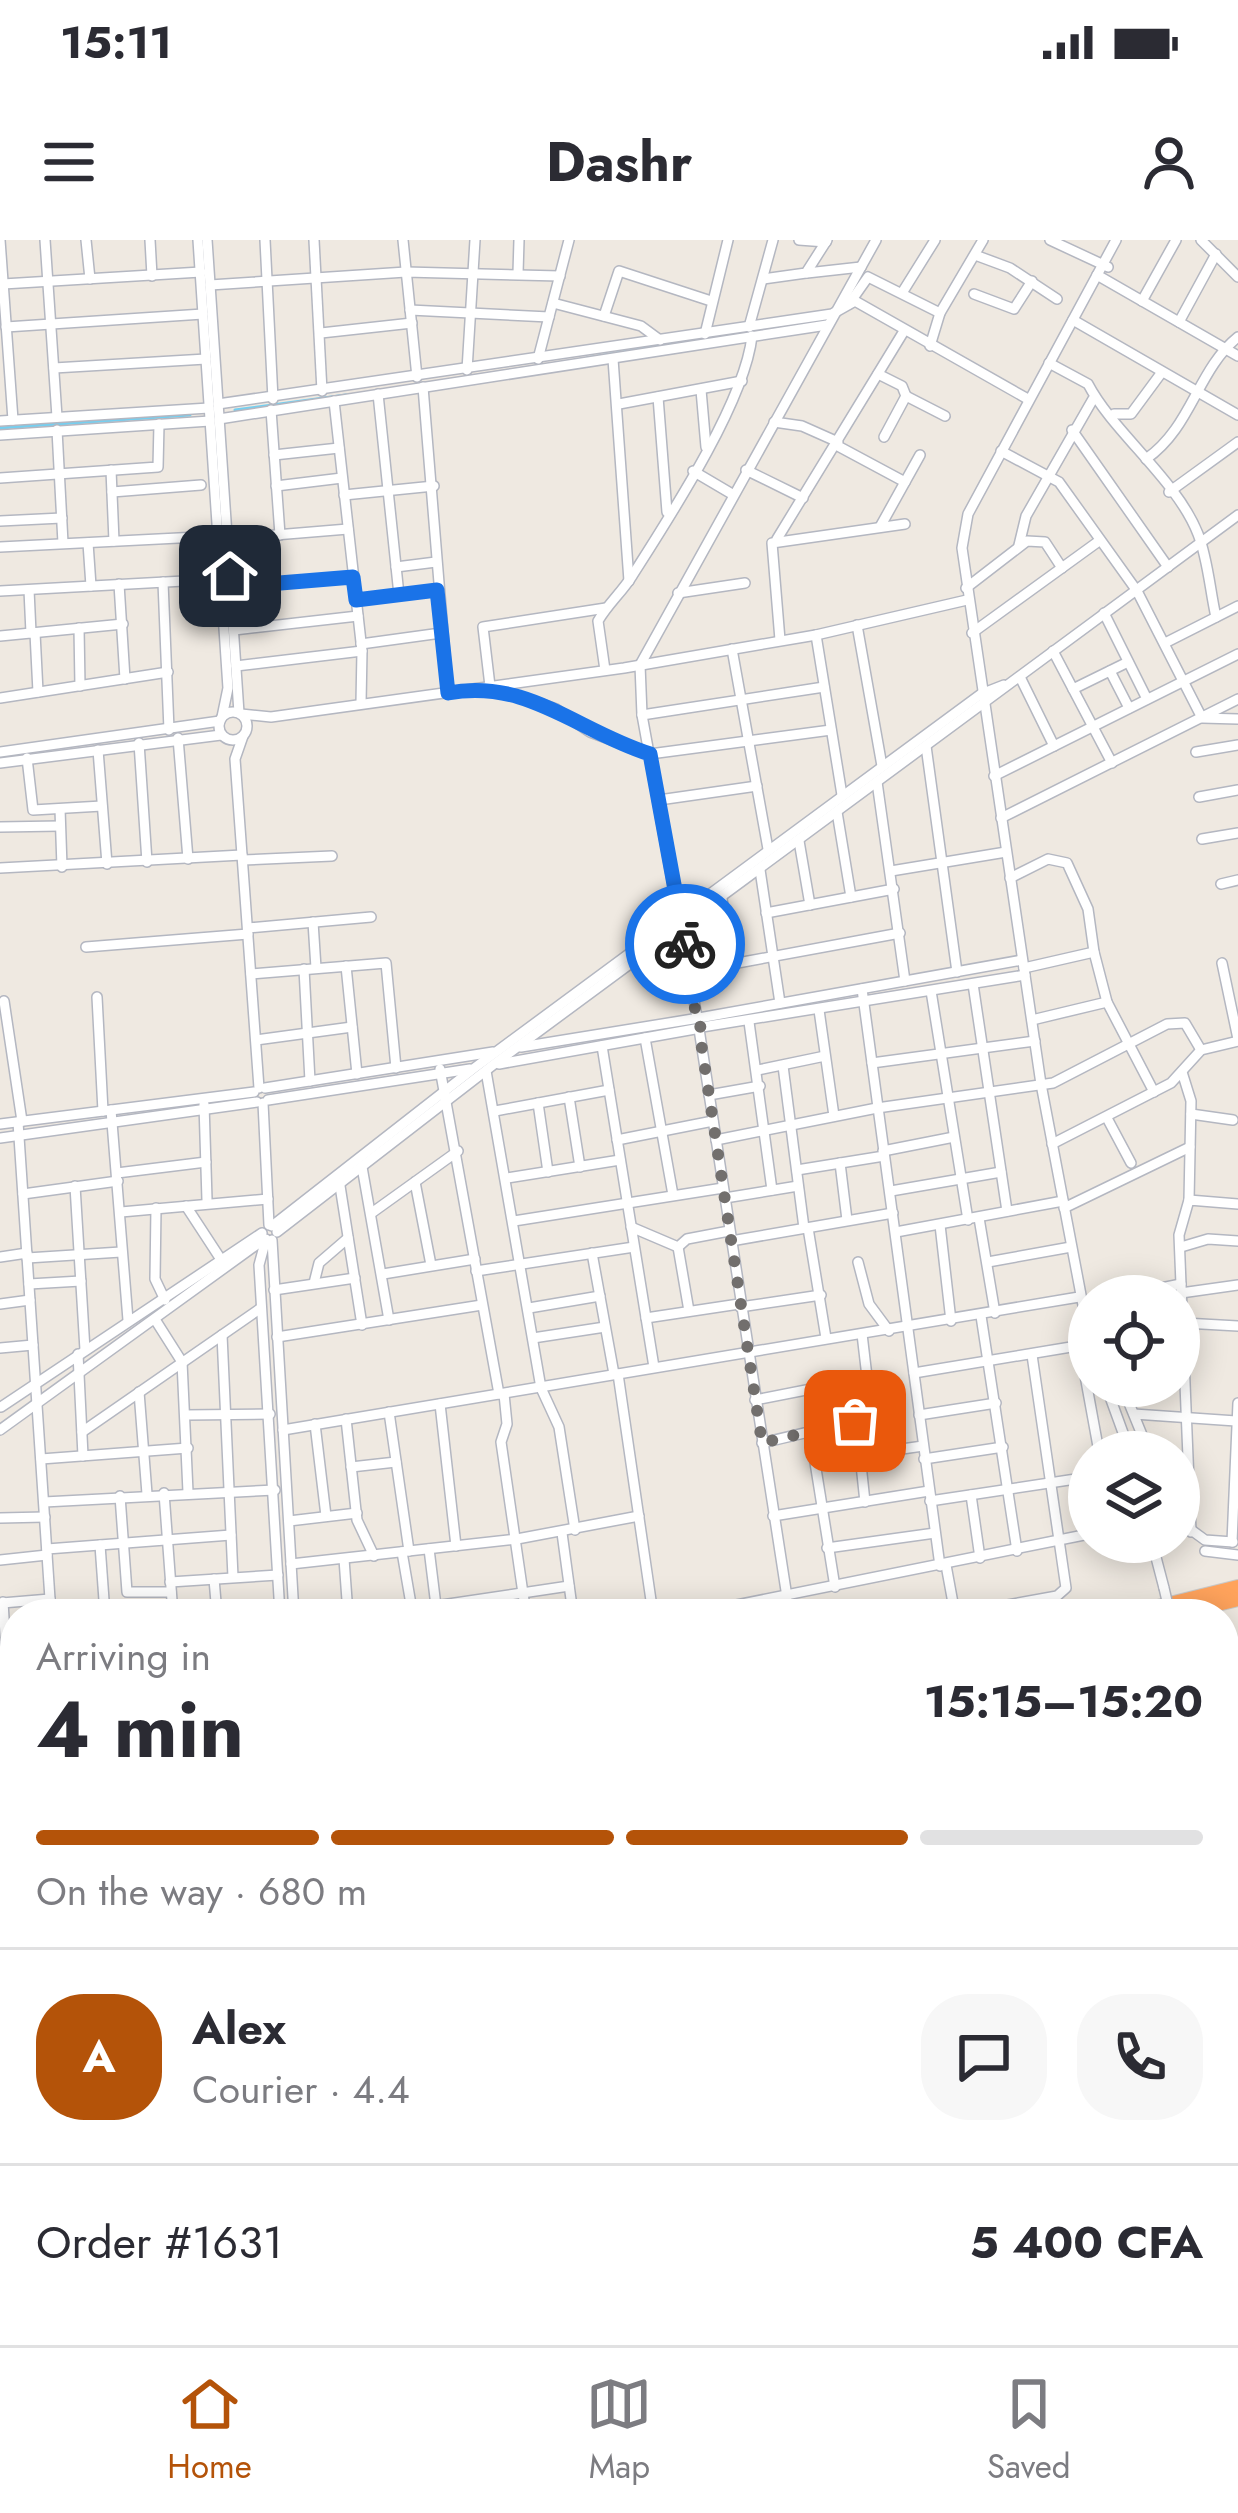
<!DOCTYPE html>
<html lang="en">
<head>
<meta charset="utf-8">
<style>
  :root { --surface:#fff; --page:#f7f7f7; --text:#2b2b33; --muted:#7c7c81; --line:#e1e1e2; --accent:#b45309 }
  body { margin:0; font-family:Jost,sans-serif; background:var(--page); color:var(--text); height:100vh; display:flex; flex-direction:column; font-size:45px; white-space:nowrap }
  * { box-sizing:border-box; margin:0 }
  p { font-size:39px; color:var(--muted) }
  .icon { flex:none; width:66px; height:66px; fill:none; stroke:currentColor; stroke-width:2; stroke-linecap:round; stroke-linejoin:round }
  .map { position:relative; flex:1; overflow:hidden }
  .panel { position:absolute; left:0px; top:1359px; width:1239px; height:747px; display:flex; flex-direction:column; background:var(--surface); border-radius:48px 48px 0 0; box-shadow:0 6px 30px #0003 }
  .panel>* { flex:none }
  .tools { position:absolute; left:1068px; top:1035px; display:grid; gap:24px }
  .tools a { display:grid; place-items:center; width:132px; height:132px; border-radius:50%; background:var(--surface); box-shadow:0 6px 30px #0003; font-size:60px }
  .pin { position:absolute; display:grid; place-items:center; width:102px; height:102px; color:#fff; margin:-51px; border-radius:24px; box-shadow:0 6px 18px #0006 }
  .courier { position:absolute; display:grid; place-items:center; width:120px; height:120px; margin:-60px; border:9px solid #1a73e8; border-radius:50%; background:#fff; color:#222; box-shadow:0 3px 15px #0007 }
  .headline em { font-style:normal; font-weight:700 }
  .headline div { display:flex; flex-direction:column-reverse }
  .headline { display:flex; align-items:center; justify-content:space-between; height:204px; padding:0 36px }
  h1 { font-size:78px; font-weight:700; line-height:90px }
  .bar { display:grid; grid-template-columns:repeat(4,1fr); gap:18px 12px; align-content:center; height:144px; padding:0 36px }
  .bar i { height:15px; border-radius:9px; background:var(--line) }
  .bar .active { background:var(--accent) }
  .bar p { grid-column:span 4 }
  .line { display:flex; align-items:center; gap:30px; padding:0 36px; border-top:3px solid var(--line) }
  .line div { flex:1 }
  .round { display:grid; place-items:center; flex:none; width:126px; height:126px; border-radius:48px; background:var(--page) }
  .status { display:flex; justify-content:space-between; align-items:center; height:84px; padding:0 60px; background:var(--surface); direction:ltr }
  .status svg { height:33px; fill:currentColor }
  header { display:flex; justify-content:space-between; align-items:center; height:156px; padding:0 36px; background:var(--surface); font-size:54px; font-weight:700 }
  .menu { display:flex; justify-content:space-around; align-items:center; height:168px; border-top:3px solid var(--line); background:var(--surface); font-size:33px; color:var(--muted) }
  .menu a { display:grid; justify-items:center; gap:6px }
  .menu .active { color:var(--accent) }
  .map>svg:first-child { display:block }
  .industrial { fill:#e3e1e8 }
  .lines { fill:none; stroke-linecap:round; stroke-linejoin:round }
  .stream { stroke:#75cff0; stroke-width:3 }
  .minor-casing { stroke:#b4b7c1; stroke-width:12 }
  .highway-casing { stroke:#c9c9c9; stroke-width:16 }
  .minor { stroke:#fff; stroke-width:9 }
  .highway { stroke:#ffa35c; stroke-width:14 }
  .minor-bridge-casing { stroke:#b4b7c1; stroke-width:12; stroke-linecap:butt }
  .minor-bridge { stroke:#fff; stroke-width:9 }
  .done { stroke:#726f6d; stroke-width:12; stroke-dasharray:0 21.6 }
  .route { stroke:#1a73e8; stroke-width:15 }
</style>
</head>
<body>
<div class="status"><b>15:11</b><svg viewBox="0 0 49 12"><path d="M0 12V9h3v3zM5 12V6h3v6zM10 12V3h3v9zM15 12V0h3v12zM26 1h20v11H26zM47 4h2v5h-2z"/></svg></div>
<header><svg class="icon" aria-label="menu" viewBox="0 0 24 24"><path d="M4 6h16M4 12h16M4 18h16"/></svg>Dashr<svg class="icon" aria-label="person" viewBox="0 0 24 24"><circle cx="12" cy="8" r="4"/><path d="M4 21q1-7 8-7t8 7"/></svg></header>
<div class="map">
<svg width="1238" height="2105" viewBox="0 0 1238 2105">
  <rect width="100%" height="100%" fill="#efe9e1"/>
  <path class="industrial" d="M15,1590V2091H807L809,2105H0V1592Z"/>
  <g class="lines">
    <g class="stream">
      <path d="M587,118L797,84"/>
      <path d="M235,170L346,155"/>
      <path d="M0,188L190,175"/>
    </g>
    <defs>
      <g id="minor">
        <path d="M0,0L13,180"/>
        <path d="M45,0L57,177"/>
        <path d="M86,0L90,39"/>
        <path d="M150,0L152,36"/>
        <path d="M198,0L228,448L222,477"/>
        <path d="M207,0L239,473"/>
        <path d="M265,0L273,159"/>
        <path d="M314,0L322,151"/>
        <path d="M403,0L417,137"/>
        <path d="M799,0L826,2"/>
        <path d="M1050,0L1108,27"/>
        <path d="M1201,0L1238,37"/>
        <path d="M975,15L1010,28L1057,59"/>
        <path d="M518,33L519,0"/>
        <path d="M807,33L861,27"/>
        <path d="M1097,35L1238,116"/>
        <path d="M763,39L806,33L827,0"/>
        <path d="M3,44L201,32"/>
        <path d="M210,45L406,32L560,36"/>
        <path d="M902,53L935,0"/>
        <path d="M974,54L1014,69L1032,41"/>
        <path d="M1142,61L1176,0"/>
        <path d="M553,63L641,86L660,100"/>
        <path d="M849,64L868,37L940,73"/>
        <path d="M410,70L549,77"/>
        <path d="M604,76L619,31L711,61"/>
        <path d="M1073,80L1238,175"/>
        <path d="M1179,82L1216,14"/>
        <path d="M6,87L203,74"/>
        <path d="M749,87L773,0"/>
        <path d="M321,93L412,83"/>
        <path d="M705,94L728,0"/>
        <path d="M930,106L940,73L983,0"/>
        <path d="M538,119L569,0"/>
        <path d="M613,119L629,341"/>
        <path d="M1049,123L1088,144C1113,192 1177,240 1198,294C1208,319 1210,351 1216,377"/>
        <path d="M54,128L206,119"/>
        <path d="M467,130L475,0"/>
        <path d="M878,134L902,146L906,156L884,197"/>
        <path d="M423,147L448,453"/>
        <path d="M701,150L706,207"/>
        <path d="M378,154L399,355"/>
        <path d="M906,156L945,176"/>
        <path d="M658,157L667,272"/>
        <path d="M334,161L362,411L361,463"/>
        <path d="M218,164L832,74L855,61L1026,158"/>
        <path d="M619,164L742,141"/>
        <path d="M271,170L280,295"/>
        <path d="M1114,174H1131L1162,132"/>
        <path d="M219,179L827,85"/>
        <path d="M0,181L209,168"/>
        <path d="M774,182L802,186L838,202"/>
        <path d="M57,190L63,303"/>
        <path d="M1072,190L1168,327"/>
        <path d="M0,195L210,181"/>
        <path d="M836,205L905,242"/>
        <path d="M1001,211L1059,242L1137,351L1202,478L1238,479"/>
        <path d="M274,215L339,208"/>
        <path d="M1146,219C1192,187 1197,130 1238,97"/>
        <path d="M111,230L114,301"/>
        <path d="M746,230L803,258"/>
        <path d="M693,231L732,254"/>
        <path d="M0,238L158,227L159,184"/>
        <path d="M276,246L342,238"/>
        <path d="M112,252L201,245"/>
        <path d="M1169,252L1238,202"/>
        <path d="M344,255L434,246"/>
        <path d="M0,281L62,278"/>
        <path d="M880,287L920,215"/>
        <path d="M227,299L348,289"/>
        <path d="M777,299L904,91"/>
        <path d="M88,303L91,346"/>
        <path d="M1019,305L1026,276L1093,159"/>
        <path d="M0,307L218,296"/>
        <path d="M396,327L436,322"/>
        <path d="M163,342L169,490"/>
        <path d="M119,344L125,439"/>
        <path d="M231,348L353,337"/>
        <path d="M966,348L1027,301L1045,302L1062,328"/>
        <path d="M29,350L31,393"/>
        <path d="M0,351L221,339"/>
        <path d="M678,353L745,343"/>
        <path d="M356,360L437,350"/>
        <path d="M606,368L483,387L490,446L556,469L590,492L650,514L831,490"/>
        <path d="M1104,373L1147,459"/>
        <path d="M857,385L882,526"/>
        <path d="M79,388L80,446"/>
        <path d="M234,390L358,376"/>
        <path d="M35,393L38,452"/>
        <path d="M972,393L1099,301"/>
        <path d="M816,395L842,555"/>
        <path d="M0,396L123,384"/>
        <path d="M780,400L772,303L905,284"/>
        <path d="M1165,403L1238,366"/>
        <path d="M361,404L441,393"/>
        <path d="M732,409L768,609"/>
        <path d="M1053,411L1112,523"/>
        <path d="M236,426L362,411"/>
        <path d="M605,430L598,381C608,364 622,352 632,336C669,278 745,162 752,96"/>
        <path d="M1110,431L1129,468"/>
        <path d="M1020,437L1054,506"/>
        <path d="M1073,449L1128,422"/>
        <path d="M0,458L168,432"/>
        <circle cx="233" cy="486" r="14"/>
        <path d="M241,474L271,477L624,428L816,395L967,360"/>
        <path d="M642,475L824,447"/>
        <path d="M243,496L235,519L259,848"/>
        <path d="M178,498L188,619"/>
        <path d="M139,503L147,622"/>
        <path d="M926,506L957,732"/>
        <path d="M98,510L107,624"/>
        <path d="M0,512L220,481"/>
        <path d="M1196,512L1238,505"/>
        <path d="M27,518L33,570L102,566"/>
        <path d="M0,523L221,495"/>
        <path d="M994,536L1238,414"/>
        <path d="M877,542L905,741"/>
        <path d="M1199,557L1238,550"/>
        <path d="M659,560L757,546"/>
        <path d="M60,569L62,627"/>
        <path d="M837,572L851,657"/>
        <path d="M1001,578L1238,459"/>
        <path d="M0,587L60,586"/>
        <path d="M1202,599L1238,593"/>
        <path d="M799,601L810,665"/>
        <path d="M243,620L332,616"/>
        <path d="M0,628L242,615"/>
        <path d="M760,630L780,763"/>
        <path d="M891,631L1006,612"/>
        <path d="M1010,638L1048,619L1067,623L1088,669L1094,712"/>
        <path d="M1221,644L1238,640"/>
        <path d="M722,659L732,723"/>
        <path d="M766,673L894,649"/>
        <path d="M313,682L316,728"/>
        <path d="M248,688L371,677"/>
        <path d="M86,707L248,694"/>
        <path d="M1222,723L1238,799"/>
        <path d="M346,726L357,834"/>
        <path d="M1024,728L1094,712L1107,762L1154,852"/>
        <path d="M304,729L310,841"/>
        <path d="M689,732L900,693"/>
        <path d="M251,734L386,723L396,828"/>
        <path d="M973,744L1007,971"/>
        <path d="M862,749L940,1326"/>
        <path d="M931,751L968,980"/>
        <path d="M97,757L103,871"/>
        <path d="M4,761L22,881"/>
        <path d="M819,770L834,876"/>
        <path d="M697,777L642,475L640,425L876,0"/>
        <path d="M699,778L1022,720"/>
        <path d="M1032,780L1107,762"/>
        <path d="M749,782L772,950"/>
        <path d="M702,787L1025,735"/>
        <path d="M699,789L787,1357"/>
        <path d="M645,798L673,955"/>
        <path d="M256,800L352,787"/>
        <path d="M602,806L654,1127"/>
        <path d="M521,807L693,779"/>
        <path d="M872,823L1035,801"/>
        <path d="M499,824L695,789"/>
        <path d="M783,826L804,988"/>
        <path d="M440,829L499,1154"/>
        <path d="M758,830L825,816"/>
        <path d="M486,831L541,1148L559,1187L575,1290"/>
        <path d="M1182,832L1191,861L1189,960"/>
        <path d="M265,848L493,812"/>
        <path d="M709,855L760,846"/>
        <path d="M569,857L580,927"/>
        <path d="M268,860L470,829"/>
        <path d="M263,863L269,985"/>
        <path d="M538,863L548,932"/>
        <path d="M204,864L207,960"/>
        <path d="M111,870L128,1080"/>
        <path d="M495,871L609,850"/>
        <path d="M1191,874L1233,880"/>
        <path d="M1107,878L1131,923"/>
        <path d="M18,882L51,1374"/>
        <path d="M0,884L254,852"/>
        <path d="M0,898L257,862"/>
        <path d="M617,900L713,881"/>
        <path d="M716,900L877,868L1053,843L1167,784L1185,783L1201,810"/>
        <path d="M1052,904L1171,843L1201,810L1238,801"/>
        <path d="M883,911L954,897"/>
        <path d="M840,923L847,980"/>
        <path d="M362,927L389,1080"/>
        <path d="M797,930L884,916"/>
        <path d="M117,933L206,922"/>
        <path d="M507,938L620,920"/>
        <path d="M415,942L431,1025"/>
        <path d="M75,946L85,1110"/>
        <path d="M340,946L362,1085"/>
        <path d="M891,951L1001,932"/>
        <path d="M23,954L118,941"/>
        <path d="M725,958L798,946"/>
        <path d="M186,966L220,1018"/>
        <path d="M156,968L155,1039L165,1060"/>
        <path d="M1064,968L1190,907"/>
        <path d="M121,972L268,959"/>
        <path d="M373,972L458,911"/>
        <path d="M979,978L995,1073"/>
        <path d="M514,981L723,948"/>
        <path d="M940,985L951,1081"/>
        <path d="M272,986L473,829L981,454L1004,445"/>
        <path d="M631,987L678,1007L687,999L729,991"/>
        <path d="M808,988L826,1098"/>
        <path d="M277,992L493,825L1238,275"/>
        <path d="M896,992L1063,961"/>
        <path d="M266,999L259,1025L280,1374"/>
        <path d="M272,1000L294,1374"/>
        <path d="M731,1001L893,973"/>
        <path d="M678,1007L689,1071"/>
        <path d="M1181,1007L1208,999L1238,1001"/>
        <path d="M592,1013L614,1134"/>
        <path d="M0,1017L27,1013"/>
        <path d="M27,1018L121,1012"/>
        <path d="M858,1022L869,1064L889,1091"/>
        <path d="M988,1022L1071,1007"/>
        <path d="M476,1031L634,1007"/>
        <path d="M383,1034L475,1019"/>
        <path d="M314,1043L319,1023L348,998"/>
        <path d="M29,1044L81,1041"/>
        <path d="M274,1050L355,1038"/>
        <path d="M1181,1053L1238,1045"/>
        <path d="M1121,1056L1181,1044"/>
        <path d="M0,1064L30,1060"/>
        <path d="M740,1067L821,1055"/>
        <path d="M529,1068L600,1056"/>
        <path d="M981,1076L1017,1311"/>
        <path d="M646,1078L739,1064"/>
        <path d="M156,1081L182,1122L188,1252"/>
        <path d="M1184,1083L1238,1086"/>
        <path d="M222,1095L233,1337"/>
        <path d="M277,1097L482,1065"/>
        <path d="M1089,1097L1041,844L962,308L968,274L1116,0"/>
        <path d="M533,1098L605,1087"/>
        <path d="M0,1108L33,1105"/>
        <path d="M78,1114L83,1216"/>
        <path d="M1089,1115L1084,1130L1099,1212"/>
        <path d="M914,1133L1089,1104"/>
        <path d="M618,1134L653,1374"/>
        <path d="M1106,1146L1130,1212"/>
        <path d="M1122,1146L1149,1212"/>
        <path d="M139,1152L147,1254"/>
        <path d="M504,1154L507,1184L501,1202L526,1374"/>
        <path d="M755,1160L867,1138"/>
        <path d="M440,1164L456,1306"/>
        <path d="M1,1167L262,993"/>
        <path d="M389,1172L409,1311"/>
        <path d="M1134,1174L1236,1181"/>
        <path d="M186,1175L270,1174"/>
        <path d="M919,1175L996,1163"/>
        <path d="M346,1179L357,1280L374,1316"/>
        <path d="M315,1184L326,1276"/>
        <path d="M0,1190L263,1000"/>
        <path d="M283,1190L1079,1057"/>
        <path d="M82,1192L261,1068"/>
        <path d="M858,1202L855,1181L871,1171L862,1094"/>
        <path d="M762,1203L855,1181"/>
        <path d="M41,1219L188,1208"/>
        <path d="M924,1219L1003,1207"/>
        <path d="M351,1227L396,1222"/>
        <path d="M164,1253L173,1374"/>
        <path d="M971,1255L980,1318"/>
        <path d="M120,1256L127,1352H171"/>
        <path d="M930,1261L1089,1237"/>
        <path d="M44,1262L275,1250"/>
        <path d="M865,1262L860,1215L923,1206"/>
        <path d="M773,1276L929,1251"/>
        <path d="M0,1278L45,1277"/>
        <path d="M289,1281L357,1273"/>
        <path d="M1179,1281L1205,1300L1233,1302"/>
        <path d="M1191,1292L1179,995L1189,960L1238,964"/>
        <path d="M562,1293L573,1374"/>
        <path d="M1152,1302L1164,1348"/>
        <path d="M1232,1302L1238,1163"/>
        <path d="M100,1305L105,1374"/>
        <path d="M827,1308L935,1293"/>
        <path d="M47,1309L231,1295"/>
        <path d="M429,1309L437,1374"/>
        <path d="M1205,1311L1238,1315"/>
        <path d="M402,1312L412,1370"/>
        <path d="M344,1319L348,1374"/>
        <path d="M0,1320L47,1315"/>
        <path d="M291,1324L517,1299L639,1276"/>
        <path d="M946,1325L955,1374"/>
        <path d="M214,1339L217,1374"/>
        <path d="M170,1342L278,1335"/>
        <path d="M835,1347L813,1210L858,1202L860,1215"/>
        <path d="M3,1362L9,1458"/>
        <path d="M2,1363L50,1359"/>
        <path d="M381,1374L569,1346"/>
        <path d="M692,1374L1089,1294"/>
        <path d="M957,1374L1057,1356L1066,1348L1032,1115"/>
        <path d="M1224,1437L1238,1432"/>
        <path d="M1224,1501H1238"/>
        <path d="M0,1577L15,1574"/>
        <path d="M1224,1582L1238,1574"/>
        <path d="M1224,1630L1238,1622"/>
        <path d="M1224,1727L1238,1719"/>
        <path d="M1224,1775L1238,1768"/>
        <path d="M1224,1791L1238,1817"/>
        <path d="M1224,1871L1238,1863"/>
        <path d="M1224,1918L1238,1910"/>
        <path d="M1224,1950L1232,1964L1238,1963"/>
        <path d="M1224,1999L1238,2033"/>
        <path d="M1224,2064L1238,2056"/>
        <path d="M813,2091L815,2105"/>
        <path d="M934,2091L942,2105"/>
        <path d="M1032,2091L1039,2105"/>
        <path d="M1078,2091L1086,2105"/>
        <path d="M1178,2091L1186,2105"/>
        <path d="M987,2100L1004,2091"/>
        <path d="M821,2105L914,2091"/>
        <path d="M1149,2105L1174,2091"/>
      </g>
      <g id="highway">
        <path d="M1130,1374L1238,1347"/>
        <path d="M1176,1374L1238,1359"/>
        <path d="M0,1491L15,1489"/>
        <path d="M0,1503L15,1502"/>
      </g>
    </defs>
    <use href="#minor" class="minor-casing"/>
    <use href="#highway" class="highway-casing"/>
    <use href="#minor" class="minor"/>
    <use href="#highway" class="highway"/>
    <defs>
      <path id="minor-bridge" d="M1164,1348L1170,1374"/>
    </defs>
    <use href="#minor-bridge" class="minor-bridge-casing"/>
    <use href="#minor-bridge" class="minor-bridge"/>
  </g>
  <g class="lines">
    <path class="done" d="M685,704L695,769L703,782L699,789L762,1203L855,1181"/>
    <path class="route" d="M230,336L231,347L353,337L356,360L437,350L448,453C527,438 577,491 650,514L685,704"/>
  </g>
</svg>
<div class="tools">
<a><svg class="icon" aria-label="locate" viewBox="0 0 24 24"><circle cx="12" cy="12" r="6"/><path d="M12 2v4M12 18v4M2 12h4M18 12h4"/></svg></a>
<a><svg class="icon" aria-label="layers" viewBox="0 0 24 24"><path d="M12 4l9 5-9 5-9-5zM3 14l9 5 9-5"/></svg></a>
</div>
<div class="pin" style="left:855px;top:1181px;background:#ea580c"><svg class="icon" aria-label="bag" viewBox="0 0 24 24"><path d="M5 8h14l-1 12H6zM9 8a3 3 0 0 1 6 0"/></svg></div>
<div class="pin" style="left:230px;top:336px;background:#1f2937"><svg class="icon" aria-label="home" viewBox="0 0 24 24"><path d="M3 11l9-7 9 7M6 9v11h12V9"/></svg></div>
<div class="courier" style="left:685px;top:704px"><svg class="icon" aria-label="bike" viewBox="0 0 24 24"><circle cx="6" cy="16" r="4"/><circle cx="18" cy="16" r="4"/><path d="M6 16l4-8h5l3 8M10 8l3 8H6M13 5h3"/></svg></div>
<section class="panel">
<div class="headline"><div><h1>4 min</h1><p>Arriving in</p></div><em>15:15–15:20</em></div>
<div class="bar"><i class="active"></i><i class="active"></i><i class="active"></i><i></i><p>On the way · 680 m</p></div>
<div class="line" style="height:216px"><b class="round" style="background:var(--accent);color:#fff">A</b><div><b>Alex</b><p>Courier · 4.4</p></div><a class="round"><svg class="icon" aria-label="chat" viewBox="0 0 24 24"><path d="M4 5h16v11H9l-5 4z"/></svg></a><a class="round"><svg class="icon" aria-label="phone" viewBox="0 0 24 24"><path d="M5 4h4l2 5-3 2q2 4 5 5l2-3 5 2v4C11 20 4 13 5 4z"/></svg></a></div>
<div class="line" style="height:156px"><div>Order #1631</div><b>5 400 CFA</b></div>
</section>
</div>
<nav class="menu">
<a class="active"><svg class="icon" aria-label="home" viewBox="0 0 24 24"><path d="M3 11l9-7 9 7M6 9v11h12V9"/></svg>Home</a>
<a><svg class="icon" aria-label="map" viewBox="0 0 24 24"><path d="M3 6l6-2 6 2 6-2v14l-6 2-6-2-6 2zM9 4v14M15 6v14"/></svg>Map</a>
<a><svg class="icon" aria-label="saved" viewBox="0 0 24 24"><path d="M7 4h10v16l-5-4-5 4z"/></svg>Saved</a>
</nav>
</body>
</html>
